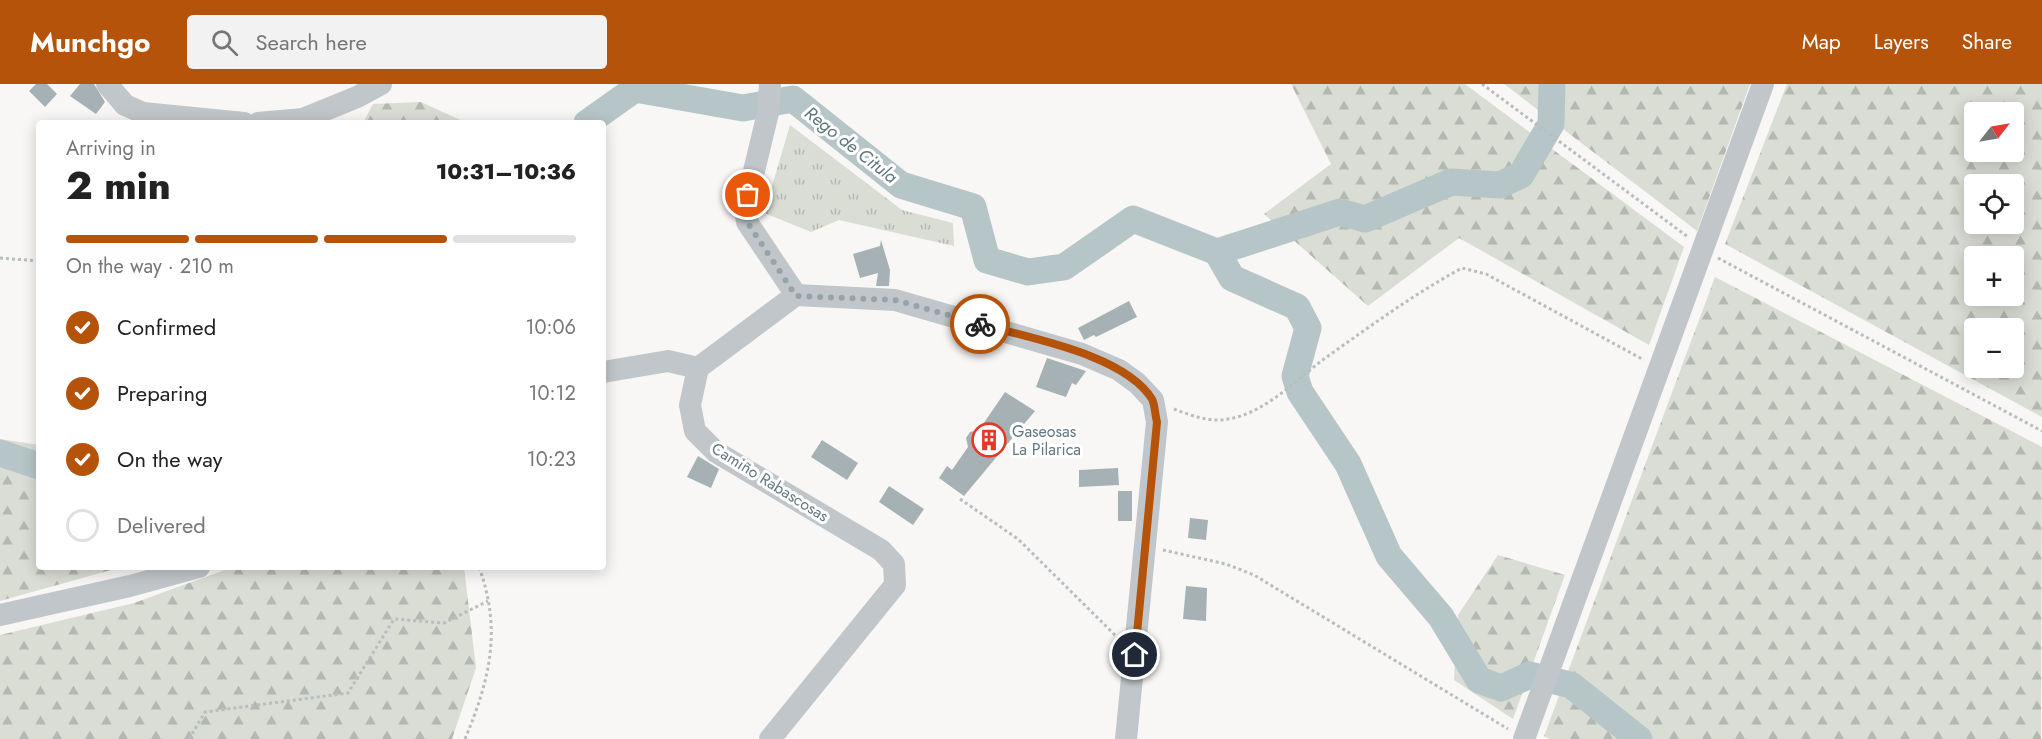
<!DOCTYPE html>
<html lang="en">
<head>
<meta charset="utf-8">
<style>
  :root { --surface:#fff; --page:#f2f2f2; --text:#222; --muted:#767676; --line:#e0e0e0; --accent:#b45309 }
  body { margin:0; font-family:Jost,sans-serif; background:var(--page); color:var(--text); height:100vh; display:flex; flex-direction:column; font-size:22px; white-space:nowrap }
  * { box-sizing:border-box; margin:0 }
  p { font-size:20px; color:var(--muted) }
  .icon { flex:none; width:33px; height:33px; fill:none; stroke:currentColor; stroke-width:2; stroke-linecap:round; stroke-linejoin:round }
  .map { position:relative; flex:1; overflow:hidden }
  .sheet { position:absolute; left:36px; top:36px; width:570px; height:450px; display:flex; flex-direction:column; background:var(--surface); border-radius:6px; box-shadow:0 3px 15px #0003 }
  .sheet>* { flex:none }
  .needle { width:39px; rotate:59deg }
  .fabs { position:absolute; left:1964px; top:18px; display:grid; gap:12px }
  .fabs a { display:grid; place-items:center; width:60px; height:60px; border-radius:6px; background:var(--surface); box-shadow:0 3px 15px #0003; font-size:30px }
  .pin { position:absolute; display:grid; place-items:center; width:51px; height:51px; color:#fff; margin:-26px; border:3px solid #fff; border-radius:50%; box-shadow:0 2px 6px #0007 }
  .courier { position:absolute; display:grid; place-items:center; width:60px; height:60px; margin:-30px; border:4px solid #b45309; border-radius:50%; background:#fff; color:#222; box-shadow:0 2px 8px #0007 }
  .summary em { font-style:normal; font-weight:800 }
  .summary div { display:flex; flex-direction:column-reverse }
  .summary { display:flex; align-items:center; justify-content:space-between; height:102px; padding:0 30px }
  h1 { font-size:39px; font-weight:800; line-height:45px }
  .bar { display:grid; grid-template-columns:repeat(4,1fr); gap:9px 6px; align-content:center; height:72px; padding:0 30px }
  .bar i { height:8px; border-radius:4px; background:var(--line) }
  .bar .selected { background:var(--accent) }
  .bar p { grid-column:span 4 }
  ol { padding:0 30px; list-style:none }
  li { display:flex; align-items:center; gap:18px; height:66px }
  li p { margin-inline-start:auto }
  li .icon { padding:6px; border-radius:50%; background:var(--accent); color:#fff; stroke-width:4 }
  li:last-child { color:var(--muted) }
  li i { width:33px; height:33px; border:3px solid var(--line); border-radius:50% }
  header { display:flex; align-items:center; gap:36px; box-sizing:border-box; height:84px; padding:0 30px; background:var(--accent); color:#fff }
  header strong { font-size:28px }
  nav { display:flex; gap:33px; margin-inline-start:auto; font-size:21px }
  .search { width:420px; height:54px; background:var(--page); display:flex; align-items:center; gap:15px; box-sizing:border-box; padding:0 21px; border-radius:6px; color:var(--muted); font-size:22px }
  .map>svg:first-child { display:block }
  .grass { fill:url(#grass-tufts) }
  .forest { fill:url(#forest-firs); fill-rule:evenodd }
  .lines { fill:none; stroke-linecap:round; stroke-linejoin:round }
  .river { stroke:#b6c6c8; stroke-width:27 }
  .building { fill:#a5b1b4 }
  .path { stroke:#b8bdbf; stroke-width:3; stroke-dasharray:3 3; stroke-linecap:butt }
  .minor { stroke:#c0c6c9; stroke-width:22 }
  .done { stroke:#96a4a9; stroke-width:6; stroke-dasharray:0 10.8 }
  .route { stroke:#b45309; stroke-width:8 }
  .labels { text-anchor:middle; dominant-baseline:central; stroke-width:6; stroke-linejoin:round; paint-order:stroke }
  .poi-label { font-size:16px; fill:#627880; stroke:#fff; text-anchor:start }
  .street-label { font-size:16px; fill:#627880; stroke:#fff }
  .water-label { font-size:18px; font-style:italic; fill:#5e787b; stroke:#fff }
</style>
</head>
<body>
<header>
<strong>Munchgo</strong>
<div class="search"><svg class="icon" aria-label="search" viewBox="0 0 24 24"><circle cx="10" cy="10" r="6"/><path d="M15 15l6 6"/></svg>Search here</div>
<nav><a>Map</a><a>Layers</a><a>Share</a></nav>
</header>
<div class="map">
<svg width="2042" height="655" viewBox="0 0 2042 655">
  <defs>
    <pattern id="grass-tufts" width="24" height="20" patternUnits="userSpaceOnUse" patternTransform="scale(1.5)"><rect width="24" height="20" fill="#d9ddd4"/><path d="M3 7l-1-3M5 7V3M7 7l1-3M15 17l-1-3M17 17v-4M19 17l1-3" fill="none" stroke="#b3b8b1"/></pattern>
    <pattern id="forest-firs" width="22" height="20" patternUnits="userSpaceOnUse" patternTransform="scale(1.5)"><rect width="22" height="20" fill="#d9ddd4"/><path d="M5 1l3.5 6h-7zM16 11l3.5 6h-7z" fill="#b3b8b1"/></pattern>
  </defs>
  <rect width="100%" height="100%" fill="#f8f7f5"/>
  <path class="grass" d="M790,41L902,126L953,139L954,162L839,136L811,148L764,129Z"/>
  <g class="forest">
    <path d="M1291,0H1465L1684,163L1649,261L1459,154L1368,222L1264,130L1331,80Z"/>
    <path d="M1504,0H1750L1697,147Z"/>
    <path d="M1787,0H2042V333L1725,160ZM2013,28V68H1974V28ZM2013,100V140H1974V100ZM1974,172H2013V212H1974ZM2013,244V284H1974V244Z"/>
    <path d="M421,18L467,39H363L373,20Z"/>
    <path d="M1715,193L2042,363L2041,655H1550L1544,652Z"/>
    <path d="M0,355L39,361V483H114L111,486L0,517Z"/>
    <path d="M1498,471L1565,491L1513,635L1454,596L1458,531Z"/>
    <path d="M233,483H464L476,584L452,655H0V551L134,519Z"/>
  </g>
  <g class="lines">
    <g class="river">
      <path d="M587,39L635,5L743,24L793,15L901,101L973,123L987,176L1028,188L1064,183L1133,135L1217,168L1340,128L1365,135L1451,98L1500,101L1521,91L1551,40L1552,0"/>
      <path d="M1217,168L1232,194L1297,223L1308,244L1295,292L1300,308L1348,380L1389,472L1441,533L1479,596L1501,604L1530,591L1571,601L1639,655"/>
      <path d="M0,369L39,382"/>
    </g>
  </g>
  <g class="building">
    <path d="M36,0H47L57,10L45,23L29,7Z"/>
    <path d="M80,0H94L105,18L96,30L70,12Z"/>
    <path d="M881,156L890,186L889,202H876L878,189L860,194L853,170L880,162Z"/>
    <path d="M1129,217L1137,233L1096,253L1094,251L1084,256L1078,244Z"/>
    <path d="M1047,274L1086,287L1076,301L1072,299L1066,313L1036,303Z"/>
    <path d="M1005,308L1035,327L964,412L939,394L947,382L952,386L968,363L966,354L970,348L979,346Z"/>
    <path d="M822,356L858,379L847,396L811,373Z"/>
    <path d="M698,372L719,385L711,404L687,393Z"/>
    <path d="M1118,384L1119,401L1079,403V386Z"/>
    <path d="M889,402L924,425L913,441L879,418Z"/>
    <rect x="1118" y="407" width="14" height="30"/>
    <path d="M1190,434L1208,436L1206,456L1188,454Z"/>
    <path d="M1186,502L1207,504L1206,537L1183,535Z"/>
  </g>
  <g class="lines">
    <g class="path">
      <path d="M1482,0L1688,153"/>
      <path d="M0,174L39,177"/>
      <path d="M1718,174L2042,347"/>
      <path d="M1174,325C1187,330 1203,336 1218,336C1260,335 1293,298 1324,275C1369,243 1414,210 1462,184L1486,190L1644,276"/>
      <path d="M960,415L1018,455L1119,555"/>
      <path d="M1163,466L1226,480L1254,491L1508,645"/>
      <path d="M189,655L205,628L348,609L394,535L444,539L488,517"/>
      <path d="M465,655C490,595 502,546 479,483"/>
    </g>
    <g class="minor">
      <path d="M107,0L125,21L143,29L244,39"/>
      <path d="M258,39L303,35L357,13L381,0"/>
      <path d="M796,211L895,216L1082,270L1119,286L1137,299L1153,316L1157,338L1126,655"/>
      <path d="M603,288L668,277L698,284"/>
      <path d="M0,531L130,502L199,483"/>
      <path d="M770,655L895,501L894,480L881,466L716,368L695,347L690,321L698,284L796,211L747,138L745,124L768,29L770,0"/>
      <path d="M1524,655L1763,0"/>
    </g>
  </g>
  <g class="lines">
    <path class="done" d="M748,111L745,124L747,138L796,212L895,216L980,240"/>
    <path class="route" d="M980,240C1028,254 1124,270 1152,315C1155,321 1155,331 1157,338L1135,571"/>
  </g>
  <defs>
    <symbol id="building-ring" viewBox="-11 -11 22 22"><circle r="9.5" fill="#fff" stroke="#e63727" stroke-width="1.5"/><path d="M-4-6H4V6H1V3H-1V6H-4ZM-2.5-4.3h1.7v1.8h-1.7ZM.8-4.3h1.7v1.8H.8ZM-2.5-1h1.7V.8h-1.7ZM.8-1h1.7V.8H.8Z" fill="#e63727"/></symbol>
  </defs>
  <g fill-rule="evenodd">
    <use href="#building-ring" x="970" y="337" width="38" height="38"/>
  </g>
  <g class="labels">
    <g class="poi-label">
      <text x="1012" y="347">Gaseosas<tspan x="1012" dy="18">La Pilarica</tspan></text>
    </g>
    <g class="street-label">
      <text transform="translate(770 398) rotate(32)">Camiño Rabascosas</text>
    </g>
    <g class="water-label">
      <text transform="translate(851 61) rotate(38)">Rego de Citula</text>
    </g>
  </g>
</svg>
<div class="fabs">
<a><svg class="needle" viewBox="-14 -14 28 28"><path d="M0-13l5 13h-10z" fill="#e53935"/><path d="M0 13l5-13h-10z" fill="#767676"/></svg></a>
<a><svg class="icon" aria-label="locate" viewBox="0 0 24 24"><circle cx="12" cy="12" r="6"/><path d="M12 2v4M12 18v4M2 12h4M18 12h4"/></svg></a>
<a>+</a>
<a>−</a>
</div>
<div class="pin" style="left:748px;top:111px;background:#ea580c"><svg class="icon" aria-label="bag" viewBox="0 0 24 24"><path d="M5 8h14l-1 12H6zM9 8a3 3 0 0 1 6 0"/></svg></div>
<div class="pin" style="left:1135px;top:571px;background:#1f2937"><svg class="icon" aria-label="home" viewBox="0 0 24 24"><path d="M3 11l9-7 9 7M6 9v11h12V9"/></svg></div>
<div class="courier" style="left:980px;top:240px"><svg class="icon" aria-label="bike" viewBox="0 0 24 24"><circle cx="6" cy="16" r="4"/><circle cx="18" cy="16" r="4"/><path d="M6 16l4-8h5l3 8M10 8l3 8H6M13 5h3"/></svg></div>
<section class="sheet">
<div class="summary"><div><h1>2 min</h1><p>Arriving in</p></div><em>10:31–10:36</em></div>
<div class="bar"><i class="selected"></i><i class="selected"></i><i class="selected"></i><i></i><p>On the way · 210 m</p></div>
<ol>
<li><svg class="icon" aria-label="check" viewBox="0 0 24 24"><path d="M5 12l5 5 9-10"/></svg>Confirmed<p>10:06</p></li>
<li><svg class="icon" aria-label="check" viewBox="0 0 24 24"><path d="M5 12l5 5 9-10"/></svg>Preparing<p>10:12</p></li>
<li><svg class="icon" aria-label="check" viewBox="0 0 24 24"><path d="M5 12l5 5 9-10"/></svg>On the way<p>10:23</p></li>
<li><i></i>Delivered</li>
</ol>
</section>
</div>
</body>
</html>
